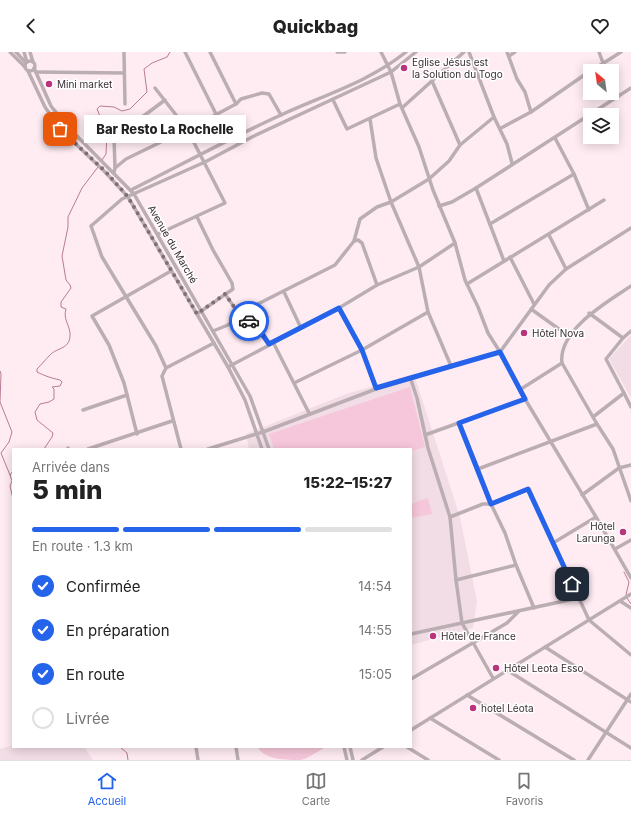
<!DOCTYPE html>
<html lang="fr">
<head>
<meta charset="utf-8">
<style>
  :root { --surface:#fff; --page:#f6f6f6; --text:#222; --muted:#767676; --line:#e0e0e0; --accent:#2563eb }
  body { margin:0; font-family:Inter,sans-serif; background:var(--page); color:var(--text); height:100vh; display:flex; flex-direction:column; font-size:15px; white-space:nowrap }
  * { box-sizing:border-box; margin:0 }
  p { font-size:13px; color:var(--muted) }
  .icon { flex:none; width:22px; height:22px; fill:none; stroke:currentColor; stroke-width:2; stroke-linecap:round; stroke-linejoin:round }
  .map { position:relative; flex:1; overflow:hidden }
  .panel { position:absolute; left:12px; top:396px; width:400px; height:300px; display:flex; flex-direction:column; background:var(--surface); border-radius:0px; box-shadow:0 2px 10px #0003 }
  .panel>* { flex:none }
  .needle { width:26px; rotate:331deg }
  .buttons { position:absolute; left:583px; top:12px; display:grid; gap:8px }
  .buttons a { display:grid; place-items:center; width:36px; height:36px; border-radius:0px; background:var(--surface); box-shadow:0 2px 10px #0003; font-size:20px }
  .pin { position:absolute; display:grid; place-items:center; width:34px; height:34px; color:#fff; margin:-17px; border-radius:8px; box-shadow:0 2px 6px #0006 }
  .courier { position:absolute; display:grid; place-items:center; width:40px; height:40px; margin:-20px; border:3px solid #2563eb; border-radius:50%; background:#fff; color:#222; box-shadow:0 1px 5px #0007 }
  .bubble { position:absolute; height:28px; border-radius:0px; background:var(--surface); box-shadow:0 2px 10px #0003; font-size:13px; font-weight:800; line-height:28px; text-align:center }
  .head em { font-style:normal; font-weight:800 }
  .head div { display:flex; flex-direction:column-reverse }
  .head { display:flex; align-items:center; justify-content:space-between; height:68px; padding:0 20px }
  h1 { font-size:26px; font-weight:800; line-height:30px }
  .bar { display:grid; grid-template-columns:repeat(4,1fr); gap:6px 4px; align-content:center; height:48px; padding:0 20px }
  .bar i { height:5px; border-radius:3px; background:var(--line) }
  .bar .selected { background:var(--accent) }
  .bar p { grid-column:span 4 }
  ol { padding:0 20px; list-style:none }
  li { display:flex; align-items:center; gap:12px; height:44px }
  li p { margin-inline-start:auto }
  li .icon { padding:4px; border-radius:50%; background:var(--accent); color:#fff; stroke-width:4 }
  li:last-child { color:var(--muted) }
  li i { width:22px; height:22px; border:2px solid var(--line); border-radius:50% }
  header { display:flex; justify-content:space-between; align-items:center; height:52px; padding:0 20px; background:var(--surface); font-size:18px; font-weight:800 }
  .tab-bar { display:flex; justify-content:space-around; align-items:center; height:56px; border-top:1px solid var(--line); background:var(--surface); font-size:11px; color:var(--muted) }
  .tab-bar a { display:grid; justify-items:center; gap:2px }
  .tab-bar .selected { color:var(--accent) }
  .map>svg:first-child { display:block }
  .built { fill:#f2dce5 }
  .green { fill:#f6c7da }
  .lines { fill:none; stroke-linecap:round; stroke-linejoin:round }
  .stream { stroke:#b87b96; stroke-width:1 }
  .minor { stroke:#bbaeb3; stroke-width:3.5 }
  .done { stroke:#7f7076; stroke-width:4; stroke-dasharray:0 7.2 }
  .route { stroke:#2563eb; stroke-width:5 }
  .poi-dot { fill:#b8347b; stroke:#fff; stroke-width:1.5 }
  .labels { text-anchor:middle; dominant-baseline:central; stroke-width:3; stroke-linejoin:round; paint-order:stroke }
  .poi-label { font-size:10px; fill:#3a2e33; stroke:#fff; text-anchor:start }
  .street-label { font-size:10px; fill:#3a2e33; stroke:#fff }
</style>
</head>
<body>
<header><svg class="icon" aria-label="back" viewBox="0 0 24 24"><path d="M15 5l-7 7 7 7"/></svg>Quickbag<svg class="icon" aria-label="heart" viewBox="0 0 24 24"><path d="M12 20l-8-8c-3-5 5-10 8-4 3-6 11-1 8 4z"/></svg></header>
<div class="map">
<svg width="631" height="708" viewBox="0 0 631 708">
  <rect width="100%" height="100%" fill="#ffecf3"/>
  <g class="built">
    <path d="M631,283V346L609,307Z"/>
    <path d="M414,322L460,465L477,549L473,576L411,593V397H249L246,382L346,342Z"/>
    <path d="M13,693V695H84L93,708H0V697Z"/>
  </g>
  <g class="green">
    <path d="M410,335L425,395L411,399V397H274L269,382Z"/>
    <path d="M428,446L432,462L411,466V452Z"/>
    <path d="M258,695H326C318,699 309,706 301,708C288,708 263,708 258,695Z"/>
  </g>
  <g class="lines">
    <g class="stream">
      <path d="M102,108L106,102L107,81L97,57L100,54L114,55L122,59L130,57L147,40L144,17L152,11L167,5L170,0"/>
      <path d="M0,319L1,322L0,350L12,380L9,390L1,401L10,423"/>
      <path d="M44,397L52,385L53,381L37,368L35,360L40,352L49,350L54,347V337L52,335L60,334L62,330L60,328C51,326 45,324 37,320V317C42,312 45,308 50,303C57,295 71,298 70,281C69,272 63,267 66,257L61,255V250L71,236L70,233L66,228L62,204L68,175V165L82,136L98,115"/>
      <path d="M13,419L10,423L12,429L10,434L13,447"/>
      <path d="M624,520L629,530L626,543"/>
      <path d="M627,546L631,552"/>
      <path d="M120,695L127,701L128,708"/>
    </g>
    <g class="minor">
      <path d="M10,0L25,15"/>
      <path d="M16,0L26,11"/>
      <path d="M24,0L27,10"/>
      <path d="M30,0L33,10"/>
      <path d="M124,0L125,52"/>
      <path d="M185,0L216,62"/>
      <path d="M210,0L236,52"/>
      <path d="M337,0H345"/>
      <path d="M469,0L494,65L507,92L512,111"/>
      <path d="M507,0L517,27L525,40L531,60"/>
      <path d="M599,0L606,19"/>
      <path d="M509,4L515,0"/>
      <circle cx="30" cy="14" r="5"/>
      <path d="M34,16L51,54L66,73L134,142L250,344L269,397"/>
      <path d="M28,19L45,55L60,77L105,120L128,145L228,315L245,348L262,397"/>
      <path d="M591,19L621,0"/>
      <path d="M36,20L124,21"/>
      <path d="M432,29L460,93"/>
      <path d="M612,30L619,44"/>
      <path d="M155,36L187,77L225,151L158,182"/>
      <path d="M333,48L347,77L400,52"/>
      <path d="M403,55L464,0"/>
      <path d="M501,76L531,60L590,19"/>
      <path d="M555,86L574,122L589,158"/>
      <path d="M115,116L114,86L165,48"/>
      <path d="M114,120L115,116L126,107L204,69L236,52L241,47L262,41L269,42L281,63"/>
      <path d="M476,136L631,36"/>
      <path d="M131,138C181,113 230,86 281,63C324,43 369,30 406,0"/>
      <path d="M439,154L452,150L476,136L504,209"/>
      <path d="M197,165L213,198L232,231L233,237L197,262"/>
      <path d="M490,172L574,122"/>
      <path d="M631,176L566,217L549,233L500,300L525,347L596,465L631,526"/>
      <path d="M549,183L566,217"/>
      <path d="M354,189L360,167L377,155L391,150L429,127L449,109L460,93L494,65"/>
      <path d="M510,205L534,252"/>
      <path d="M467,232L604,148"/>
      <path d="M631,234C607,250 558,278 562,311L597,372L613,397L631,449"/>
      <path d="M284,240L301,276"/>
      <path d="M225,242L237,259L246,265L250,271L258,276L269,292"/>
      <path d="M339,256L362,298L376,337"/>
      <path d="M531,257L570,285"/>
      <path d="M589,261L623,286L606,307L624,341L593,365"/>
      <path d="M213,279L228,273L254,254L335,213L354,189L358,188L362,191L377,233"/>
      <path d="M623,286L631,279"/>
      <path d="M273,290L309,361"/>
      <path d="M451,314L428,260L419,215L455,191"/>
      <path d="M228,315L339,256L377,233L419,215L391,150L376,106L370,67"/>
      <path d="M166,316L156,294L102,205L91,174L122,147L205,110L254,84L391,20L416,0"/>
      <path d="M411,328L417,346L428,396L450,465L456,528L462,571L493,626"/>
      <path d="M294,331L362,298L428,260"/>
      <path d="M521,337L562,311"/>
      <path d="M624,341L631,355"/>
      <path d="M83,358L127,343"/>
      <path d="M459,371L478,417"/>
      <path d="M597,372L478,417L491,452L529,437L589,568L631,603"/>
      <path d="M137,382L124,331L109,293L92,264L171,219"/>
      <path d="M425,383L525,347"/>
      <path d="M68,396V397"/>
      <path d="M88,397L172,369"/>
      <path d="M181,397L162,324L166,316L214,291"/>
      <path d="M208,397L263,380L376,337L500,300L488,281L478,255L465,228L455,191L433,138L419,95L400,52L391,20L381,0"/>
      <path d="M582,443L619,416L631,413"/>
      <path d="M450,465L483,452H491L505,481L516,513L456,528"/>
      <path d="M553,491L596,465"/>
      <path d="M615,497L631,488"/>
      <path d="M516,513L534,556"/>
      <path d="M620,549L631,556"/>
      <path d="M411,582L578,546"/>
      <path d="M545,595L631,650"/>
      <path d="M507,618L631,696"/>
      <path d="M411,627L507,571L518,560"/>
      <path d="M467,643L574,708"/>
      <path d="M430,666L499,708"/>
      <path d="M411,678L631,542"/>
      <path d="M196,695L198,708"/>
      <path d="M236,695L238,708"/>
      <path d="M344,695L347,708"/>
      <path d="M350,695L353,708"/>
      <path d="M407,695L428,708"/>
      <path d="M362,708L383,695"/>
      <path d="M588,708L631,642"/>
    </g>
  </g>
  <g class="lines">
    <path class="done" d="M60,77L106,120L128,145L197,262L225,242L237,259L246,265L249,269"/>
    <path class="route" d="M249,269L258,276L269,292L339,256L362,298L376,336L500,300L525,347L459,371L491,452L528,437L572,532"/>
  </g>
  <g class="poi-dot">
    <circle cx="404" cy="16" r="4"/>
    <circle cx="49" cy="32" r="4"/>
    <circle cx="524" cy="281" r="4"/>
    <circle cx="623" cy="480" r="4"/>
    <circle cx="433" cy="584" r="4"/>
    <circle cx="496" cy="616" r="4"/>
    <circle cx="473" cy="656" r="4"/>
  </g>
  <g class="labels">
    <g class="poi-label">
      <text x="412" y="10">Eglise Jésus est<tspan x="412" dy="12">la Solution du Togo</tspan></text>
      <text x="57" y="32">Mini market</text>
      <text x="532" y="281">Hôtel Nova</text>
      <text x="615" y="474" text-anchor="end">Hôtel<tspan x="615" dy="12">Larunga</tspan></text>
      <text x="441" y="584">Hôtel de France</text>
      <text x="504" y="616">Hôtel Leota Esso</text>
      <text x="481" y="656">hotel Léota</text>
    </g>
    <g class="street-label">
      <text transform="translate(173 192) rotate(60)">Avenue du Marché</text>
    </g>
  </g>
</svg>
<div class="buttons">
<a><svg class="needle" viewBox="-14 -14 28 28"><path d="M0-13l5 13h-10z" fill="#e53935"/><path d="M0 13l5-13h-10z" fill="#767676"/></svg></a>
<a><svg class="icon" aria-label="layers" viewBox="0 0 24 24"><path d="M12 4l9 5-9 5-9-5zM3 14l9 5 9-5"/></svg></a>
</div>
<div class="pin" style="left:60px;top:77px;background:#ea580c"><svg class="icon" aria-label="bag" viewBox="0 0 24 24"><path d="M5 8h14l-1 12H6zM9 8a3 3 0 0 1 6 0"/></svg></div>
<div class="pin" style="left:572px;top:532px;background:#1f2937"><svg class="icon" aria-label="home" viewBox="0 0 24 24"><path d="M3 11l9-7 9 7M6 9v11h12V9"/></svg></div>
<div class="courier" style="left:249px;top:269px"><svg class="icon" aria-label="car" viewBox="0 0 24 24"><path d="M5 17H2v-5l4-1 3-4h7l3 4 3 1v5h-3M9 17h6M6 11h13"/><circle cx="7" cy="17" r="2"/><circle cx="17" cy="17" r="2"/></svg></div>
<div class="bubble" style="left:84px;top:63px;width:162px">Bar Resto La Rochelle</div>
<section class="panel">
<div class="head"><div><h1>5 min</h1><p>Arrivée dans</p></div><em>15:22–15:27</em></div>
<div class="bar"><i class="selected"></i><i class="selected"></i><i class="selected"></i><i></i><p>En route · 1.3 km</p></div>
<ol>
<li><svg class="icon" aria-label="check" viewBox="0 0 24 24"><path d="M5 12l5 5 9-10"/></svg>Confirmée<p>14:54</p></li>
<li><svg class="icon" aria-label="check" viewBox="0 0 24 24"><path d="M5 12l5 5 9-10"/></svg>En préparation<p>14:55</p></li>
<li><svg class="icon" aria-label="check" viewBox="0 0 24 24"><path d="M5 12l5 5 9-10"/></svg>En route<p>15:05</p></li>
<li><i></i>Livrée</li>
</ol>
</section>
</div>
<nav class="tab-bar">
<a class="selected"><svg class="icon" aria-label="home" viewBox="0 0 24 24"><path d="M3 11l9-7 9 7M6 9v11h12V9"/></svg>Accueil</a>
<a><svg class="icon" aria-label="map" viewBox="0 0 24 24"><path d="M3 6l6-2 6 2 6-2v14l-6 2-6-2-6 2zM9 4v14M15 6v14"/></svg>Carte</a>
<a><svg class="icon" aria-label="saved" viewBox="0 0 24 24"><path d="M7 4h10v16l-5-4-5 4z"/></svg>Favoris</a>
</nav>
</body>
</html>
